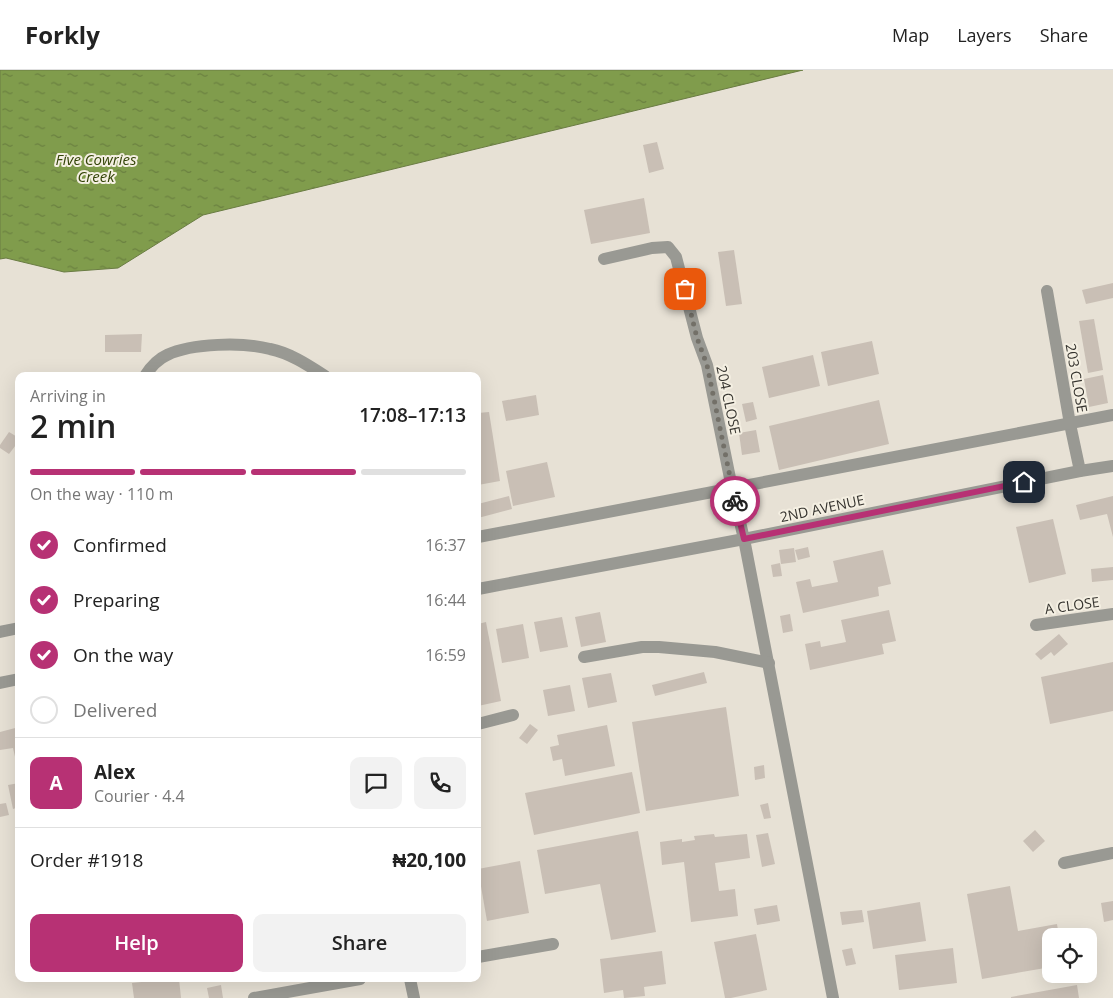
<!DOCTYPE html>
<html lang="en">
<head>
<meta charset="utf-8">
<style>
  :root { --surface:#fff; --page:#f2f2f2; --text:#222; --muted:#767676; --line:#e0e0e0; --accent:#b73174 }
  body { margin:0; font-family:"Open Sans",sans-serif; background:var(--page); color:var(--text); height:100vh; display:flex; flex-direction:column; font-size:19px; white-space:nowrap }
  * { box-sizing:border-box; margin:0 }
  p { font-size:16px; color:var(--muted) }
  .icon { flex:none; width:28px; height:28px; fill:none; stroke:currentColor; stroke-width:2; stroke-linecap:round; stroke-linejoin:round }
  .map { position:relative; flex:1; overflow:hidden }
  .panel { position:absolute; left:15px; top:302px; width:466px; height:610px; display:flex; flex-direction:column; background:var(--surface); border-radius:10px; box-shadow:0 5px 20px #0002 }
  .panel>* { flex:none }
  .controls { position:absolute; left:1042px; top:858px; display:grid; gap:10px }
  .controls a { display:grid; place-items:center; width:55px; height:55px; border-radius:10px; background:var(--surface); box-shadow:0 5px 20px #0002; font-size:25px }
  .pin { position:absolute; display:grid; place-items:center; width:42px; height:42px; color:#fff; margin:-21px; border-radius:10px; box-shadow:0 2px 8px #0006 }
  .courier { position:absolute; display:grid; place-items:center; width:50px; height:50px; margin:-25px; border:4px solid #b73174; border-radius:50%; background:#fff; color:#222; box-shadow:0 1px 6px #0007 }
  .head em { font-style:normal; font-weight:600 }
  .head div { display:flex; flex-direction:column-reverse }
  .head { display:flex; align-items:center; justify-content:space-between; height:85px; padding:0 15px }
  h1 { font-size:32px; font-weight:600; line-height:38px }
  .bar { display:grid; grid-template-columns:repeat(4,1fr); gap:8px 5px; align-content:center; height:60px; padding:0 15px }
  .bar i { height:6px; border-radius:4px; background:var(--line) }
  .bar .current { background:var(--accent) }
  .bar p { grid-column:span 4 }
  .line { display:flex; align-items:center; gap:12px; padding:0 15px; border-top:1px solid var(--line) }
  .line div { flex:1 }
  .round { display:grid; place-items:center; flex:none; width:52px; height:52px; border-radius:10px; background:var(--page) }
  ol { padding:0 15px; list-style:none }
  li { display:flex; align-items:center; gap:15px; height:55px }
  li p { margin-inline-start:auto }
  li .icon { padding:5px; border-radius:50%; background:var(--accent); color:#fff; stroke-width:4 }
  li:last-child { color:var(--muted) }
  li i { width:28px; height:28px; border:2px solid var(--line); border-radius:50% }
  .button { display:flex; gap:10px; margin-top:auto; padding:10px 15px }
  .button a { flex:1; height:58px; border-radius:10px; background:var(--accent); color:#fff; font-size:20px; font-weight:600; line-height:58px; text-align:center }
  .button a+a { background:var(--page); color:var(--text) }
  header { display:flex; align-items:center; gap:30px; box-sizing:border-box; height:70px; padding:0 25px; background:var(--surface); border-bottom:1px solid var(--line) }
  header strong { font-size:24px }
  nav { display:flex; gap:28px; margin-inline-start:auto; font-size:18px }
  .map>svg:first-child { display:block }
  .water { fill:url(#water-ripples); stroke:#6a7c43 }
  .building { fill:#c9bfb5 }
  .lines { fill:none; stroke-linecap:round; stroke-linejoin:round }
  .minor { stroke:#999993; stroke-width:12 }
  .done { stroke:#737068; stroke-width:5; stroke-dasharray:0 9 }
  .route { stroke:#b73174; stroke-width:6 }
  .labels { text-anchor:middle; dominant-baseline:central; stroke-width:4; stroke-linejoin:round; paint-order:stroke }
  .street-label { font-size:14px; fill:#35332e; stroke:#f4efe2 }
  .water-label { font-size:15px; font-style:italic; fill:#334407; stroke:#f4efe2 }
</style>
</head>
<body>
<header>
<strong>Forkly</strong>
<nav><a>Map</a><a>Layers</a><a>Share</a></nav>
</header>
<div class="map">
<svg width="1113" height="928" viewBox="0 0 1113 928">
  <defs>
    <pattern id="water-ripples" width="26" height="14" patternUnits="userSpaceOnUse" patternTransform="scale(1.25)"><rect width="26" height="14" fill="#809c4c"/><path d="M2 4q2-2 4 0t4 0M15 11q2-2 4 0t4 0" fill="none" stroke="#6a8040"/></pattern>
  </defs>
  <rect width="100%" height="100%" fill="#e7e1d5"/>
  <path class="water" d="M0,0H803L203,145L118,198L64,202L6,188L0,189Z"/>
  <g class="building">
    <path d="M657,72L664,99L649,103L643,75Z"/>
    <path d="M644,128L650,163L591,174L584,140Z"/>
    <path d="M734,180L742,234L726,236L718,182Z"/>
    <path d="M1113,213V228L1086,234L1082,220Z"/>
    <path d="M1094,249L1103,300L1088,303L1079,251Z"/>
    <path d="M142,264L141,282H105V265Z"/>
    <path d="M872,271L879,304L828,316L821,282Z"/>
    <path d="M813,285L820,316L769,328L762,297Z"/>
    <path d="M1103,305L1108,333L1089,337L1084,309Z"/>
    <path d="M536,325L539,345L506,351L502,331Z"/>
    <path d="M879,330L889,374L779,400L769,356Z"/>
    <path d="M753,332L757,349L746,352L742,334Z"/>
    <path d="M489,342L500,411L478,415V343Z"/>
    <path d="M756,360L760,382L742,385L739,363Z"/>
    <path d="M9,362L19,368V371L9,384L0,378V375Z"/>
    <path d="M547,392L555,427L513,436L506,401Z"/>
    <path d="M509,426L512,439L478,448V434Z"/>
    <path d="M1113,426V467L1107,444L1080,450L1076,435Z"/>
    <path d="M1053,449L1066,504L1029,513L1016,457Z"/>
    <path d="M808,477L810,487L798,490L795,480Z"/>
    <path d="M794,478L796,492L781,494L779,480Z"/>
    <path d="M883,480L891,514L878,517L879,526L803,543L796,512L810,509L812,517L838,512L833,491Z"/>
    <path d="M780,493L782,506L773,507L771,495Z"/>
    <path d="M1113,497V510L1092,512L1091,499Z"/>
    <path d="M889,540L896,571L882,574L884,584L810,600L805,574L820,571L821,577L846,572L841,550Z"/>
    <path d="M600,542L606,572L581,577L575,547Z"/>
    <path d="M790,544L793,561L783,563L780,546Z"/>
    <path d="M562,547L568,577L540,582L534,552Z"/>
    <path d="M486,552L501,631L478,636V554Z"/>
    <path d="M523,554L529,588L502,593L496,559Z"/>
    <path d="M1059,564L1068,574L1054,586L1051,582L1041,590L1035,584Z"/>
    <path d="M1113,592V641L1050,654L1041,607Z"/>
    <path d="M704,602L707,613L655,626L652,615Z"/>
    <path d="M611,603L617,632L588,638L582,608Z"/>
    <path d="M570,615L575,641L548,646L543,620Z"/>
    <path d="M726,637L739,726L646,741L632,652Z"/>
    <path d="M530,654L538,660L527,674L519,668Z"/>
    <path d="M607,655L615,696L565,706L562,689L553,691L550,677L559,675L557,665Z"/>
    <path d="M19,657V700H18L13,678L0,680V662Z"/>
    <path d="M764,695L765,708L755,710L754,697Z"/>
    <path d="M632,702L640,743L534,765L525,723Z"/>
    <path d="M19,713V737L13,739L8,715Z"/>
    <path d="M6,733L9,745L0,747V734Z"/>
    <path d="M768,733L771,748L764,749L760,735Z"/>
    <path d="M1035,760L1045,771L1033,782L1023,771Z"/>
    <path d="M638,761L656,862L611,870L600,814L545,824L537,780Z"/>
    <path d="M768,763L775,794L762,797L756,765Z"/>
    <path d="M714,764L715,767L747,764L750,788L715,793L719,821L735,819L738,846L691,852L684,792L662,795L660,772L682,769V772L695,770L694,766Z"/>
    <path d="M520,791L529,843L487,851L478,799Z"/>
    <path d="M1010,816L1018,861L1057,854L1059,866H1051V897L982,909L967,824Z"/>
    <path d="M1113,831V850L1104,852L1101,833Z"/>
    <path d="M920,832L926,871L873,879L867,841Z"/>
    <path d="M777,835L780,851L757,855L754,839Z"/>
    <path d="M862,840L864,852L842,855L840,842Z"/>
    <path d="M756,864L767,920L731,928H725L714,872Z"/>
    <path d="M852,878L856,894L846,896L842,880Z"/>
    <path d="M953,878L957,913L899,920L895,885Z"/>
    <path d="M662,881L666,914L644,917L645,926L624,928L623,920L604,923L600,889Z"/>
    <path d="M170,909H179L181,928H134L132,913Z"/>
    <path d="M221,915L223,928H209L207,918Z"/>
    <path d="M1077,915L1079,928H1011V927Z"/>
  </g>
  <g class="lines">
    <g class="minor">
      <path d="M604,189L652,178L668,177L676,187L697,268L707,295L732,418L744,469L833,928"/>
      <path d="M1047,221L1070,354L1080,401"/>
      <path d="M145,306C150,298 158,289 167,285C192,273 243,272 270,279C290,283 308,295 325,306"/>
      <path d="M478,467L1113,345"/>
      <path d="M478,519L744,469L1080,401L1113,396"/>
      <path d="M1036,555L1113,544"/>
      <path d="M0,562L19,558"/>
      <path d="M584,587L642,577H659L715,582L769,593"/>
      <path d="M0,613L19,609"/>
      <path d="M478,654L513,645"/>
      <path d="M1064,793L1113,783"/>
      <path d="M478,887L553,874"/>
      <path d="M410,909L414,928"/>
      <path d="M254,928L360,909"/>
    </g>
  </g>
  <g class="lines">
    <path class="done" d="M685,219L697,268L707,295L735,431"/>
    <path class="route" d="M735,431L744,469L1024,412"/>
  </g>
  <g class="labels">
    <g class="street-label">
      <text transform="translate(1077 308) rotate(80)">203 CLOSE</text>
      <text transform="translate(729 330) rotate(78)">204 CLOSE</text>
      <text transform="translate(822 438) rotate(-12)">2ND AVENUE</text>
      <text transform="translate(1072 535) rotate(-8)">A CLOSE</text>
    </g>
    <g class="water-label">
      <text x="96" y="89">Five Cowries<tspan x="96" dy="17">Creek</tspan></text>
    </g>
  </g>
</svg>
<div class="controls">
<a><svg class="icon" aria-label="locate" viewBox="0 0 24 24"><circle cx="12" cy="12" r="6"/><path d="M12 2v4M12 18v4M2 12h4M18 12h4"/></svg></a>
</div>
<div class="pin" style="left:685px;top:219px;background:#ea580c"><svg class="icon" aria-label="bag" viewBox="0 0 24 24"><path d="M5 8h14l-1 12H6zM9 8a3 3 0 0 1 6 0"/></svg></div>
<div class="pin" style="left:1024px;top:412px;background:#1f2937"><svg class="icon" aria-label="home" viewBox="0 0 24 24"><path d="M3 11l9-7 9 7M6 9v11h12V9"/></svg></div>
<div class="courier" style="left:735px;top:431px"><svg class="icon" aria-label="bike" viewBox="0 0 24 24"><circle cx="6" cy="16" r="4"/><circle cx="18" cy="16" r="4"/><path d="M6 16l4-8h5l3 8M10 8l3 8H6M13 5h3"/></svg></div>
<section class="panel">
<div class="head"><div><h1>2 min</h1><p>Arriving in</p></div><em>17:08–17:13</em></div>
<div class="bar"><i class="current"></i><i class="current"></i><i class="current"></i><i></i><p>On the way · 110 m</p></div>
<ol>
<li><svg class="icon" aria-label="check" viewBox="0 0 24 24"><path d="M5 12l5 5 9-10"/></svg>Confirmed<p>16:37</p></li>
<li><svg class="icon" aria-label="check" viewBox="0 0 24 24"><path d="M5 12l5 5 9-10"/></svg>Preparing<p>16:44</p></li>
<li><svg class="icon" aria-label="check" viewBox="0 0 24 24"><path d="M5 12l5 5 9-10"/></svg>On the way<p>16:59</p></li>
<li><i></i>Delivered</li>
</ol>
<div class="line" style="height:90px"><b class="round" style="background:var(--accent);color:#fff">A</b><div><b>Alex</b><p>Courier · 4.4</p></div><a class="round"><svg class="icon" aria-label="chat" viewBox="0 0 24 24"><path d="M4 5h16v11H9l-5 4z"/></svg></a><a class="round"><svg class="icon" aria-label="phone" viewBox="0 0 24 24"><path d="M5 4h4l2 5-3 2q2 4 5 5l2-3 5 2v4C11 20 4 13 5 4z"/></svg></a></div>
<div class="line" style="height:65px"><div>Order #1918</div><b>₦20,100</b></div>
<div class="button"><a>Help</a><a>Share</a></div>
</section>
</div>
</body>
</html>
